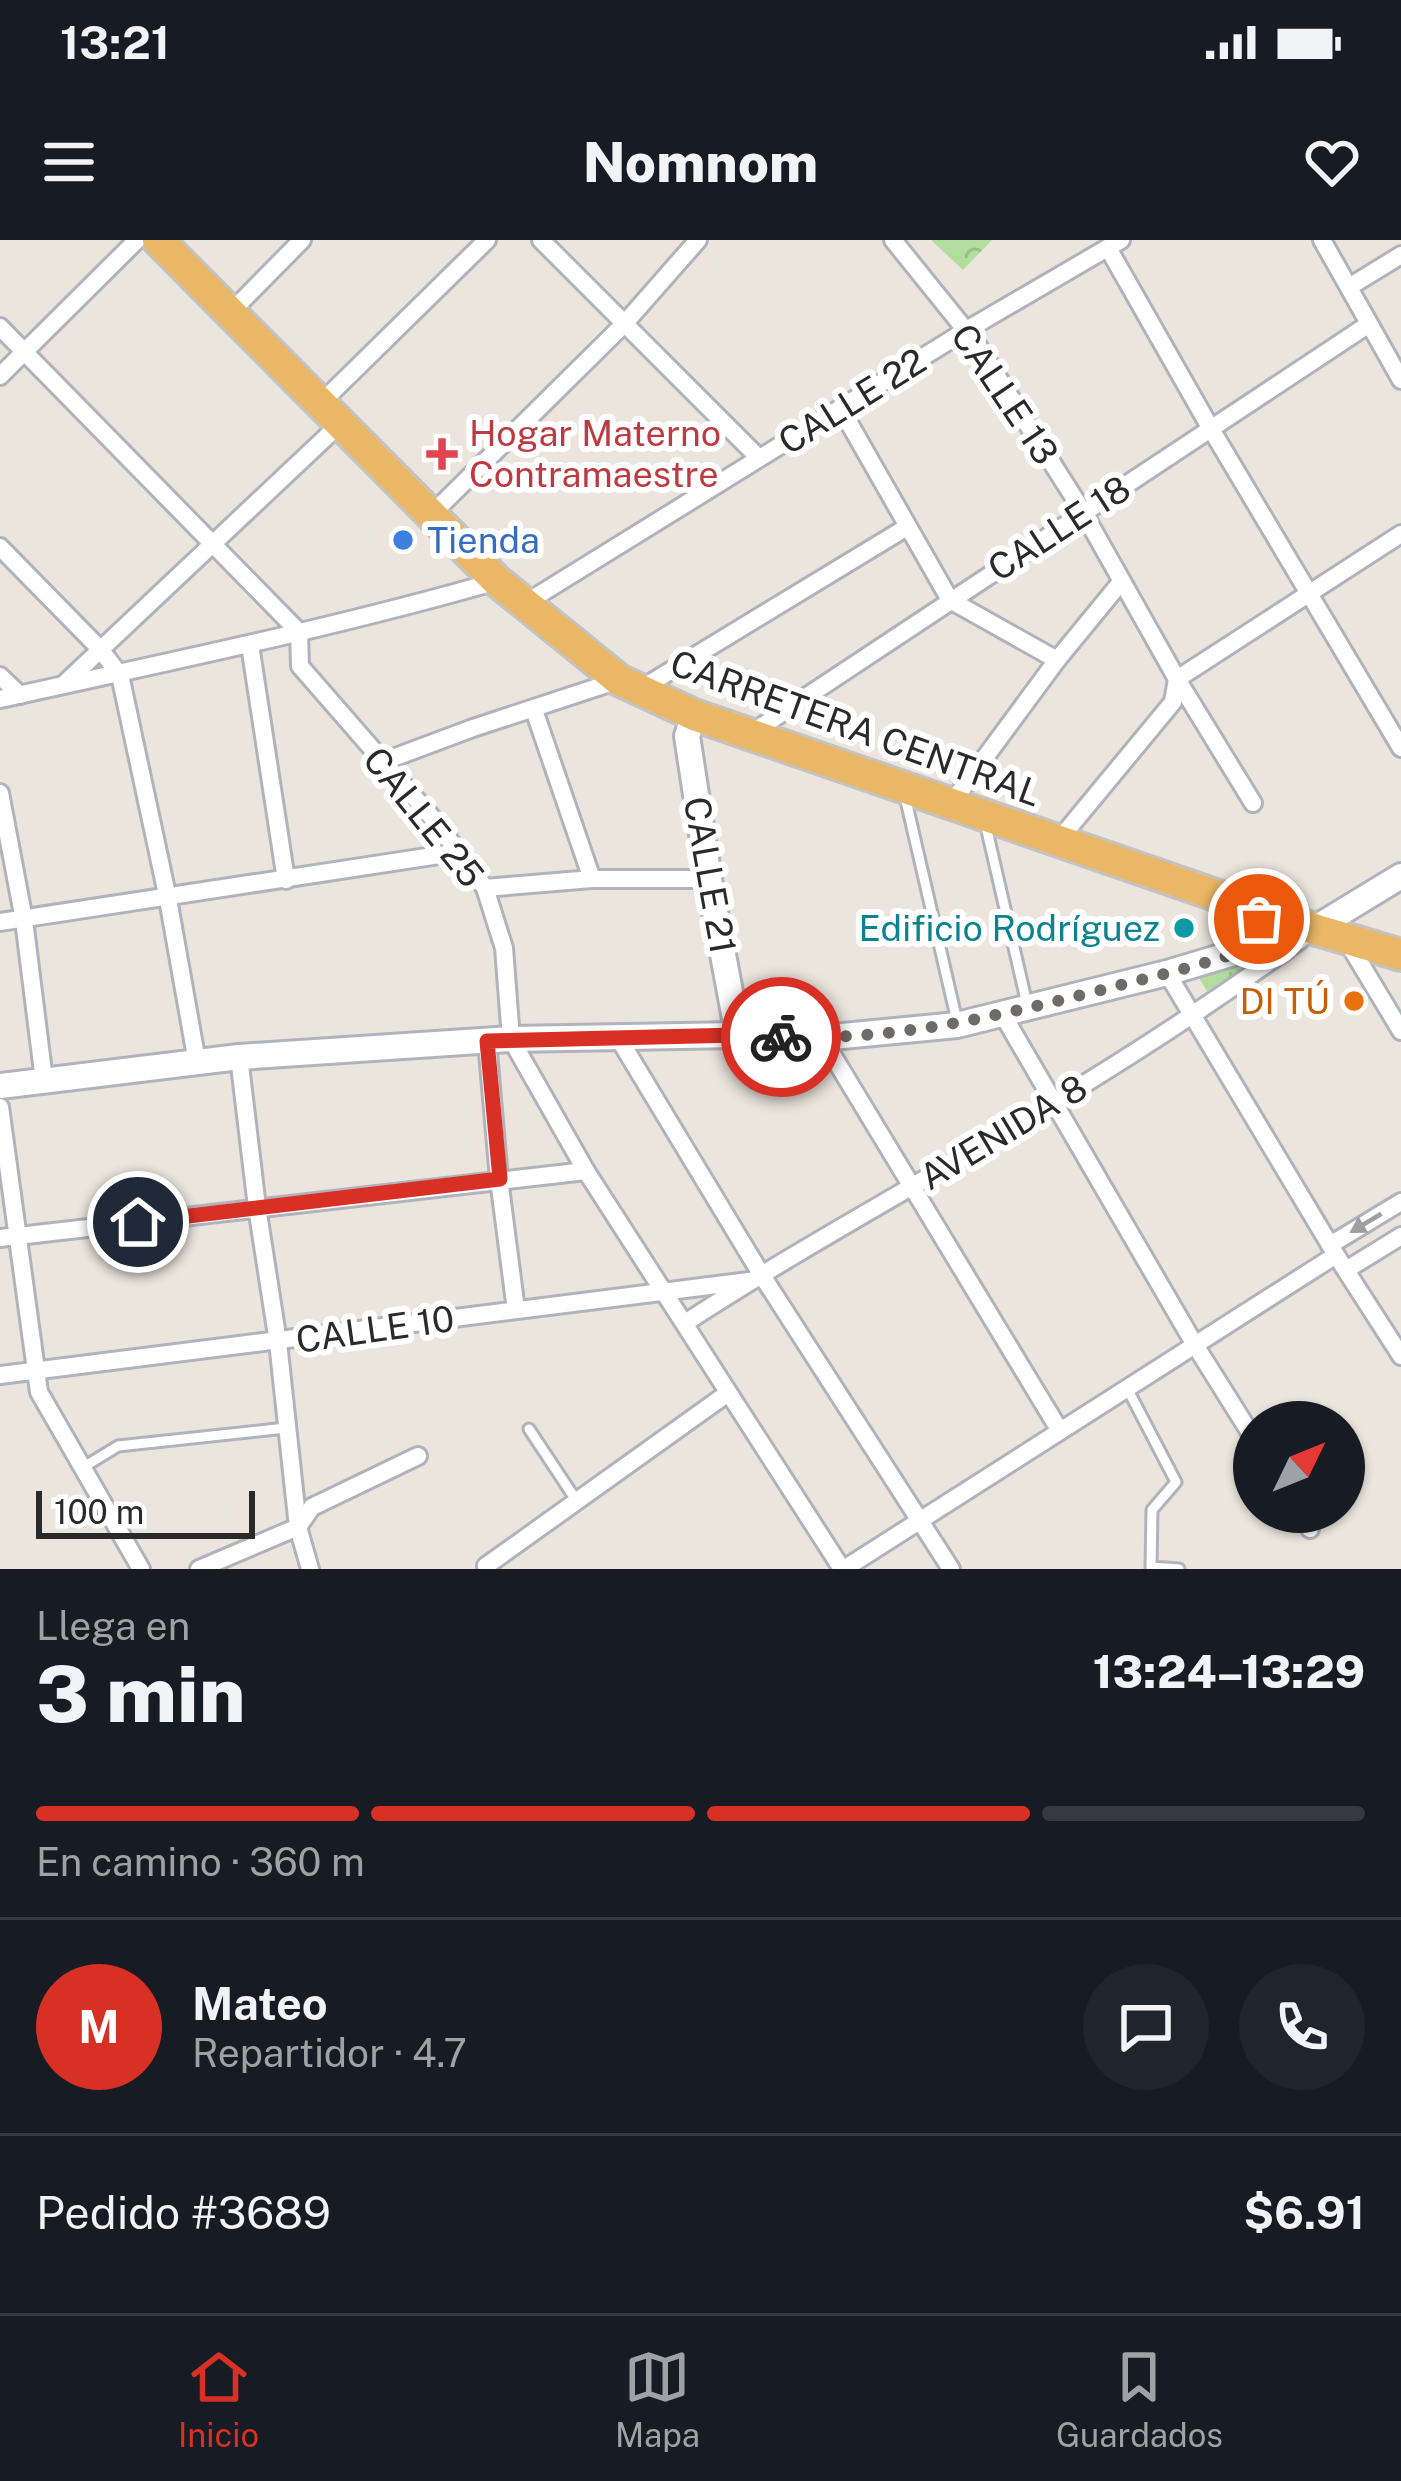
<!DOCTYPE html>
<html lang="es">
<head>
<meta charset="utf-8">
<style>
  :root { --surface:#171b24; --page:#20242c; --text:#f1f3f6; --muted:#9ea1a6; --line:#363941; --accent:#d93025 }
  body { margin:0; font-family:"Public Sans",sans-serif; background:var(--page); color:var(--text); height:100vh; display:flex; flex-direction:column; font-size:45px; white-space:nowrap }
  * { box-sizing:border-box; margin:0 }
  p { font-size:39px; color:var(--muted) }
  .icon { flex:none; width:66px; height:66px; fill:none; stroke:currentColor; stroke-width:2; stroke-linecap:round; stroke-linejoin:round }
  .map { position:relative; height:1329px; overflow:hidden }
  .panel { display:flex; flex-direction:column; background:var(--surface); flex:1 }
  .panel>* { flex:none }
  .needle { width:78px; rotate:47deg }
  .controls { position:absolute; left:1233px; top:1161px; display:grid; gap:24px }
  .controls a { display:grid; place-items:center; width:132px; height:132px; border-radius:50%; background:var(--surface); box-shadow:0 3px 9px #0004; font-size:60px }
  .scale { position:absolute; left:36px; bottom:30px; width:219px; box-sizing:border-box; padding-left:12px; border:6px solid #2a2a2a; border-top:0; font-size:33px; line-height:42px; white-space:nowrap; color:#2a2a2a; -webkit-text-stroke:9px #fff; paint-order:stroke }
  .pin { position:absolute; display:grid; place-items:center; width:102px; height:102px; color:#fff; margin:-51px; border:6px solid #fff; border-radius:50%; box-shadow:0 3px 12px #0007 }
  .courier { position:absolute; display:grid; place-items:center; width:120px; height:120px; margin:-60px; border:9px solid #d93025; border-radius:50%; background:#fff; color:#222; box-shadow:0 3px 15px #0007 }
  .headline em { font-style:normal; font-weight:800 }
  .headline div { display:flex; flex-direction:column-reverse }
  .headline { display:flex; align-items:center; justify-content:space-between; height:204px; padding:0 36px }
  h1 { font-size:78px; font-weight:800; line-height:90px }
  .bar { display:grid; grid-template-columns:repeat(4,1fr); gap:18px 12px; align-content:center; height:144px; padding:0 36px }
  .bar i { height:15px; border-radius:9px; background:var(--line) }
  .bar .current { background:var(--accent) }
  .bar p { grid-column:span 4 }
  .line { display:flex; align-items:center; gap:30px; padding:0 36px; border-top:3px solid var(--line) }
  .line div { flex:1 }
  .round { display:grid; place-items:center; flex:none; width:126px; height:126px; border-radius:63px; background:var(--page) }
  .status { display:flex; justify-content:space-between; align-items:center; height:84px; padding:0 60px; background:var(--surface); direction:ltr }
  .status svg { height:33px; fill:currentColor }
  header { display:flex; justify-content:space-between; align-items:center; height:156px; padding:0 36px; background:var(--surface); font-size:54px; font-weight:800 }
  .dock { display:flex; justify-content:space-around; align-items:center; height:168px; border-top:3px solid var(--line); background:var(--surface); font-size:33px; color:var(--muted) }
  .dock a { display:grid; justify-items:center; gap:6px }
  .dock .current { color:var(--accent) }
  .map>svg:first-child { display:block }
  .forest { fill:url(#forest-crowns) }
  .park { fill:url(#park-tufts) }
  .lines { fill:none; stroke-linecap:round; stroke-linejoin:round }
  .service-casing { stroke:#b1b3bc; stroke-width:15 }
  .minor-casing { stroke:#b1b3bc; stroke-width:22 }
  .secondary-casing { stroke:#b1b3bc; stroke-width:30 }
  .trunk-casing { stroke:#c3c3c3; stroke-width:36 }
  .service { stroke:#fff; stroke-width:9 }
  .minor { stroke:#fff; stroke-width:16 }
  .secondary { stroke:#fff; stroke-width:24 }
  .trunk { stroke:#eab766; stroke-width:30 }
  .oneway { fill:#9f9f9f }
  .done { stroke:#6e6b69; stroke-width:12; stroke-dasharray:0 21.6 }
  .route { stroke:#d93025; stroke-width:15 }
  .health-dot { fill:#e0444e; stroke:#fff; stroke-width:4.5 }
  .shop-dot { fill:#3f7fe0; stroke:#fff; stroke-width:4.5 }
  .culture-dot { fill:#0f9aa8; stroke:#fff; stroke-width:4.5 }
  .food-dot { fill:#e8710a; stroke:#fff; stroke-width:4.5 }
  .labels { text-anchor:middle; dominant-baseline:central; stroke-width:12; stroke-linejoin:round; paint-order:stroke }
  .street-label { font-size:36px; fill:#2a2a2a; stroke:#fff }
  .health-label { font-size:36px; fill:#be3a42; stroke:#fff; text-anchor:start }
  .shop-label { font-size:36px; fill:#366cbe; stroke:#fff; text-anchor:start }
  .culture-label { font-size:36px; fill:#0d838f; stroke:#fff; text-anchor:end }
  .food-label { font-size:36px; fill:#c56008; stroke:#fff; text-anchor:end }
</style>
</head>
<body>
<div class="status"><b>13:21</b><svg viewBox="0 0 49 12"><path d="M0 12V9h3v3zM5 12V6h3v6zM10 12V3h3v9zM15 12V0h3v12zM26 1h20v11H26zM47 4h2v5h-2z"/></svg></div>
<header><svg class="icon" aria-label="menu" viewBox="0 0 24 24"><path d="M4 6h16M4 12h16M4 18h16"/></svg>Nomnom<svg class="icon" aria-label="heart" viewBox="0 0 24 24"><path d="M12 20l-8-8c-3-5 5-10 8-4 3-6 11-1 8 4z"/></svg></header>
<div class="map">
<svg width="1401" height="1329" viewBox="0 0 1401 1329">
  <defs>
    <pattern id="forest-crowns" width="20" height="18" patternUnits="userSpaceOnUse" patternTransform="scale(3)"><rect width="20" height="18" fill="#b2dd9e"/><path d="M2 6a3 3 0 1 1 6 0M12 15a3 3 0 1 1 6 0" fill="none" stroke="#99be88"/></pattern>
    <pattern id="park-tufts" width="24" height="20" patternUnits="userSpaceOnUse" patternTransform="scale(3)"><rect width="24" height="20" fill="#b2dd9e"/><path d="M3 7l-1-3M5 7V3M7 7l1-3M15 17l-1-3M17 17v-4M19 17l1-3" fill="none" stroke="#99be88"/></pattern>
  </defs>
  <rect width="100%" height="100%" fill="#ebe5dd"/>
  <path class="forest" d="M931,0H992L963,30Z"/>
  <path class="park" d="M1269,712L1207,751L1196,733Z"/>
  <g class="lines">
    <defs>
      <g id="service">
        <path d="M904,552L957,781"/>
        <path d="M985,582L1027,764"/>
        <path d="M1127,1148L1176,1242L1152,1270L1151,1327L1179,1329"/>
        <path d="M529,1189L578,1263"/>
        <path d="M82,1228L118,1206L286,1188"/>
      </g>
      <g id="minor">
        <path d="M541,0L759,218"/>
        <path d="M893,0L976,103L1083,272L1177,439L1253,563"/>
        <path d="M1322,0L1401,140"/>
        <path d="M1108,8L1211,189L1401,508"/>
        <path d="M1349,47L1401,15"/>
        <path d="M231,72L302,0"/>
        <path d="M0,87L299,392L300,426L435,581L485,648L504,708L511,799L586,931L842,1329"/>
        <path d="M0,136L137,0"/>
        <path d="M321,163L487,0"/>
        <path d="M841,169L950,360L1057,420"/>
        <path d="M433,273L625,83L698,0"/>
        <path d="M0,307L100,409L120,435L168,659L197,822"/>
        <path d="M524,364L965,91L1121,0"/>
        <path d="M250,405L286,640"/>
        <path d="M0,436L20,455"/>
        <path d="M63,445L341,183"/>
        <path d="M639,450L907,287"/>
        <path d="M0,459C167,422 333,388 497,341"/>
        <path d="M534,470L592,639"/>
        <path d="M750,494L1369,84"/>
        <path d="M382,522L473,488L619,440"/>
        <path d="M0,553L24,680L44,840"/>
        <path d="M950,565L1057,420L1121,342"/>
        <path d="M1058,601L1173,462L1177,439L1401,294"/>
        <path d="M485,648L592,639H709"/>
        <path d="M0,682L459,612"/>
        <path d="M1345,698L1401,791"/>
        <path d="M1167,733L1336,1015L1401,1116"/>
        <path d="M1003,775L1195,1105L1254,1199"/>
        <path d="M822,798L1060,1191"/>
        <path d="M619,799L761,1034L951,1329"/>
        <path d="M487,801L499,939L516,1070"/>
        <path d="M239,817L257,967L278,1102L298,1287L310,1329"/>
        <path d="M0,867L39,1152L141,1329"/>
        <path d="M0,998L586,931"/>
        <path d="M1330,1005L1401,962"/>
        <path d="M1346,1030L1401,996"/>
        <path d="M685,1083C805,1005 932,937 1055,862C1139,811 1220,758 1300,700"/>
        <path d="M0,1135L749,1041"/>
        <path d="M1300,1272L1310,1289"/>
        <path d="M199,1329L298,1287L312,1267L418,1216"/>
        <path d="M487,1329L486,1326L728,1153"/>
        <path d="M844,1329L1336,1015"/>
      </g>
      <g id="secondary">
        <path d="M694,475L687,496L709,639L738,795"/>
        <path d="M0,846L239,817L511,799L738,795L822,798L957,785L1167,733L1314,689L1401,636"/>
      </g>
      <path id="trunk" d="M158,0L497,341L619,440L694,475L1314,689L1401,715"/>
    </defs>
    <use href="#service" class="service-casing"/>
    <use href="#minor" class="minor-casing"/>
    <use href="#secondary" class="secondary-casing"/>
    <use href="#trunk" class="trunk-casing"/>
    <use href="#service" class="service"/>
    <use href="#minor" class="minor"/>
    <use href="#secondary" class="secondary"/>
    <use href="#trunk" class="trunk"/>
  </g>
  <defs><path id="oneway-solid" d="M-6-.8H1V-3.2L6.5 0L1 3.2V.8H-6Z" transform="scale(3)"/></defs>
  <use class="oneway" href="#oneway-solid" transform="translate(1366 983) rotate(149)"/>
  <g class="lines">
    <path class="done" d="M781,797C893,801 994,777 1101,750C1152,737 1204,725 1253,707L1260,688L1259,679"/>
    <path class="route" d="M138,982L500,939L487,801L738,795L781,797"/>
  </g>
  <path class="health-dot" d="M436 196h12v12h12v12h-12v12h-12v-12h-12v-12h12z"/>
  <circle class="shop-dot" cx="403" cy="300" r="12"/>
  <circle class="culture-dot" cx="1184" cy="688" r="12"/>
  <circle class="food-dot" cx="1354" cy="761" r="12"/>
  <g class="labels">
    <g class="street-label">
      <text transform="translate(1005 154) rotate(56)">CALLE 13</text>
      <text transform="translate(852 161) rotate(-32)">CALLE 22</text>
      <text transform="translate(1059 288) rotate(-33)">CALLE 18</text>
      <text transform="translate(856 488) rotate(20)">CARRETERA CENTRAL</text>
      <text transform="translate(424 577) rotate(51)">CALLE 25</text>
      <text transform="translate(710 635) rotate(80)">CALLE 21</text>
      <text transform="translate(1003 892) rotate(-31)">AVENIDA 8</text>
      <text transform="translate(375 1089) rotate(-8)">CALLE 10</text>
    </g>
    <g class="health-label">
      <text x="469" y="193">Hogar Materno<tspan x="469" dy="41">Contramaestre</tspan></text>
    </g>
    <g class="shop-label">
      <text x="427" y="300">Tienda</text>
    </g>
    <g class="culture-label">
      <text x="1160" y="688">Edificio Rodríguez</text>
    </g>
    <g class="food-label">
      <text x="1330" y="761">DI TÚ</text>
    </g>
  </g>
</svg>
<div class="controls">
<a><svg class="needle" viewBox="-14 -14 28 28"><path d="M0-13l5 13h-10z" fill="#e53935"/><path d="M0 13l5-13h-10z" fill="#9ea1a6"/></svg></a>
</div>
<div class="scale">100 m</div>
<div class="pin" style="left:1259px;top:679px;background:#ea580c"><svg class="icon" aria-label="bag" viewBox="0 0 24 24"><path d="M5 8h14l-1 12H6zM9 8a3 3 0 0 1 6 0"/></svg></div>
<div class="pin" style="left:138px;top:982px;background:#1f2937"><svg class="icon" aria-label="home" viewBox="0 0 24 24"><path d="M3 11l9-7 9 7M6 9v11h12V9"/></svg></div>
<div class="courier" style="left:781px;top:797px"><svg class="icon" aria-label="bike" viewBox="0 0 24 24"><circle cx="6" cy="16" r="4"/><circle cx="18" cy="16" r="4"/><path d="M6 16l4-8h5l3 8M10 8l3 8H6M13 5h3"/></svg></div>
</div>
<section class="panel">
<div class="headline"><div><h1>3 min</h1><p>Llega en</p></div><em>13:24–13:29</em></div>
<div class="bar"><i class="current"></i><i class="current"></i><i class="current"></i><i></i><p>En camino · 360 m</p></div>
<div class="line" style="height:216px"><b class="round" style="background:var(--accent);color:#fff">M</b><div><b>Mateo</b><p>Repartidor · 4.7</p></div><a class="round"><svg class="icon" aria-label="chat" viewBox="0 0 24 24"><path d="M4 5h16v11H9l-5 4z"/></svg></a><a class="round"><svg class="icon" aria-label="phone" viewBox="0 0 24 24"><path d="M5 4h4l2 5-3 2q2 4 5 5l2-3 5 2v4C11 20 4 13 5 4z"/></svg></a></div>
<div class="line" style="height:156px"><div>Pedido #3689</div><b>$6.91</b></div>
</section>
<nav class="dock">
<a class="current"><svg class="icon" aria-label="home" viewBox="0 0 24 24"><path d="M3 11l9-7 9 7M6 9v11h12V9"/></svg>Inicio</a>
<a><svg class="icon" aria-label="map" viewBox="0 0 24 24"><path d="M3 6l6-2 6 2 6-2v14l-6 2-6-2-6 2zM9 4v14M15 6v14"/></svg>Mapa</a>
<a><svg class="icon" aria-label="saved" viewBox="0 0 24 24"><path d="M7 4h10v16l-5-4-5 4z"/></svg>Guardados</a>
</nav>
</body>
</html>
